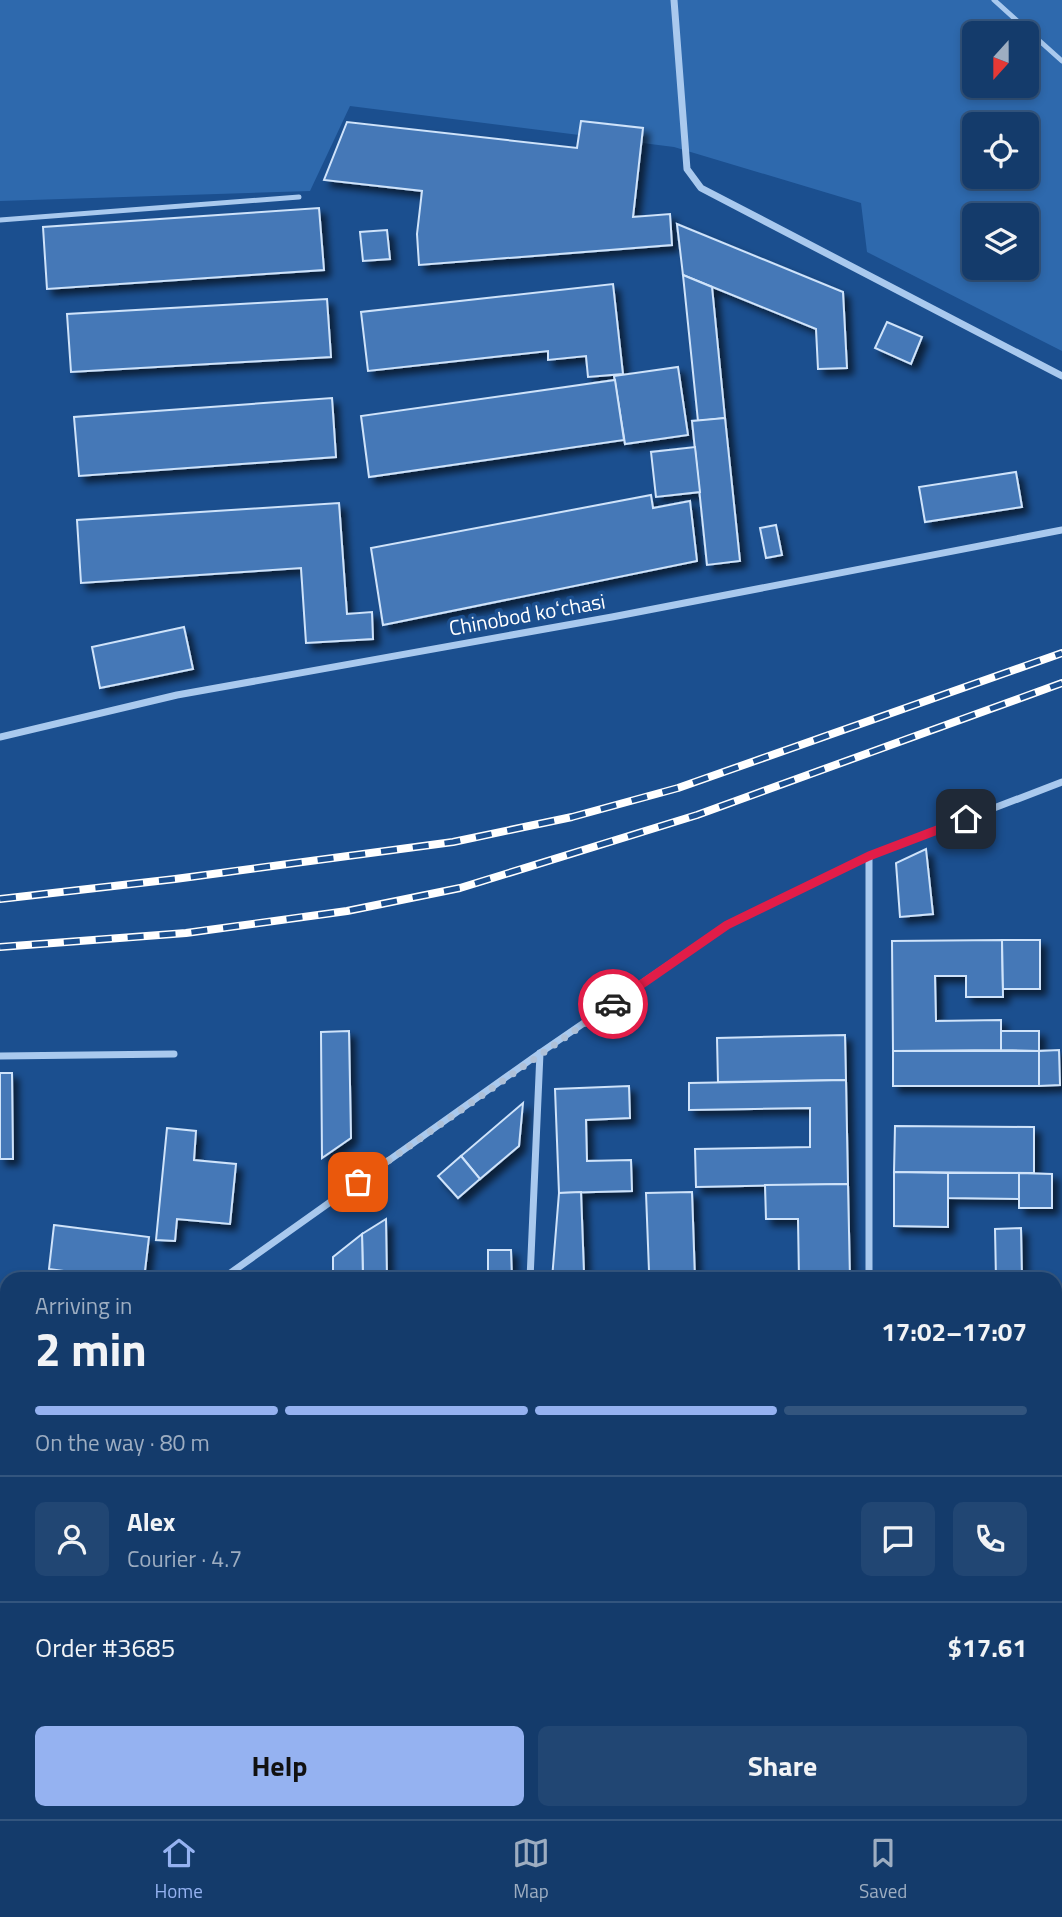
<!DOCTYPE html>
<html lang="en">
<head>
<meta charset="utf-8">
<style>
  :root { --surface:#143b6b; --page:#214673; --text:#f1f3f6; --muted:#9dadc1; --line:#33557e; --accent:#95b2f1 }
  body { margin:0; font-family:"Titillium Web",sans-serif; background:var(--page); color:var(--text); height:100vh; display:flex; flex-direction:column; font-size:26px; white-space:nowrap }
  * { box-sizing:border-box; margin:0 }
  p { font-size:23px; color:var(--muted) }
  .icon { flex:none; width:38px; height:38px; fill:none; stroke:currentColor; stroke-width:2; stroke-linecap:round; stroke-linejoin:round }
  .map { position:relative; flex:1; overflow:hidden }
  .panel { position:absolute; left:0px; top:1272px; width:1062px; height:548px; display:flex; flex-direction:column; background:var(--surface); border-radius:21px 21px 0 0; box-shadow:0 4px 10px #0003,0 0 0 2px var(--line) }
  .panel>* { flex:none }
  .needle { width:46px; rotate:201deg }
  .buttons { position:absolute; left:962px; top:21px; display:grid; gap:14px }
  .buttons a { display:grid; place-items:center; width:77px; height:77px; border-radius:10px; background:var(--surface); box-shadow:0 4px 10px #0003,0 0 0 2px var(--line); font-size:35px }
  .pin { position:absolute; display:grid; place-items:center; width:60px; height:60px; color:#fff; margin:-30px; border-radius:14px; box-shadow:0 4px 10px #0006 }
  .courier { position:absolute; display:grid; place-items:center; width:70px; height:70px; margin:-35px; border:5px solid #e11d48; border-radius:50%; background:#fff; color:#222; box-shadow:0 2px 9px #0007 }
  .overview em { font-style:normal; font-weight:700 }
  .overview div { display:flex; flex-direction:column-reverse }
  .overview { display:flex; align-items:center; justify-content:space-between; height:119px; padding:0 35px }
  h1 { font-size:46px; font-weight:700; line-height:52px }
  .bar { display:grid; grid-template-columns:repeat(4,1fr); gap:10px 7px; align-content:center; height:84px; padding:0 35px }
  .bar i { height:9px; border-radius:5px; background:var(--line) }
  .bar .on { background:var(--accent) }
  .bar p { grid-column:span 4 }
  .line { display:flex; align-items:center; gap:18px; padding:0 35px; border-top:2px solid var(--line) }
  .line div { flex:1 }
  .round { display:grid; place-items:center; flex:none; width:74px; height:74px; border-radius:10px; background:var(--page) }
  .button { display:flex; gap:14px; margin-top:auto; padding:14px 35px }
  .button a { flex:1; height:80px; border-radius:10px; background:var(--accent); color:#111; font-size:28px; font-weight:700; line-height:80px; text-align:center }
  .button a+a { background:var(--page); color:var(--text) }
  .dock { display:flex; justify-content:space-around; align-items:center; height:98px; border-top:2px solid var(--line); background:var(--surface); font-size:19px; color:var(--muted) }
  .dock a { display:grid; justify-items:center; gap:4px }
  .dock .on { color:var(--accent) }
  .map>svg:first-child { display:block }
  .green { fill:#2e69ad; fill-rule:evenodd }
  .building { fill:#4478b7; stroke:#cfe3fa; stroke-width:2; filter:url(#shadow) }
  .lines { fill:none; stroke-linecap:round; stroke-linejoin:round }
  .service { stroke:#a9c9ee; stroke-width:5 }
  .minor { stroke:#a9c9ee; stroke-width:7 }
  .rail-casing { stroke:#fff; stroke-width:8 }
  .rail { stroke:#1b4f8f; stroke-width:5; stroke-dasharray:16; stroke-linecap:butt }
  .done { stroke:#afc1d8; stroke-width:7; stroke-dasharray:0 12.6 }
  .route { stroke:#e11d48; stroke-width:9 }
  .labels { text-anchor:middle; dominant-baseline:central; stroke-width:7; stroke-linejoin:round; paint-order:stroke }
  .street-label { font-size:21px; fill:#fff; stroke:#1b4f8f }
</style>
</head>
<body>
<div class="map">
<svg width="1062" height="1819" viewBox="0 0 1062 1819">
  <defs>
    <filter id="shadow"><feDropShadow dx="6" dy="6" stdDeviation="3.5" flood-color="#0009"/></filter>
  </defs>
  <rect width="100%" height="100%" fill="#1b4f8f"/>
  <path class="green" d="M0,0H1062V351L867,252L861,203L674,147L350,106L310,191L0,201ZM975,33H1027V86H975ZM975,124H1027V177H975ZM975,215H1027V268H975Z"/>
  <g class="building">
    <path d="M581,121L643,128L633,217L670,214L672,245L419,265L417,234L422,191L324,180L347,122L577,148Z"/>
    <path d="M319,208L324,270L47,289L43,227Z"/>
    <path d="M677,224L843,292L847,368L818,369L816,329L683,275Z"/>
    <path d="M387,230L390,259L363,261L360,232Z"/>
    <path d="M683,275L712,287L725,418L698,421Z"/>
    <path d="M613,284L623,374L588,377L586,356L548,360V351L368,371L361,312Z"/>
    <path d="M327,299L331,357L71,372L67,314Z"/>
    <path d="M887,322L922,337L911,364L875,348Z"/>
    <path d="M678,367L688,435L625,444L614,376Z"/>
    <path d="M615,380L624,440L369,477L361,416Z"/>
    <path d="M332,398L336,457L79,476L74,417Z"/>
    <path d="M725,418L740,561L707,565L692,421Z"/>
    <path d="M695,447L700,492L656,497L651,452Z"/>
    <path d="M1016,472L1022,507L925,522L919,487Z"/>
    <path d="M651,495L653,508L690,501L697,561L383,625L371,548Z"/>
    <path d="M339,503L347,614L372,612L373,639L306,643L301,568L81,583L77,520Z"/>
    <path d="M776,525L782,555L766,558L760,528Z"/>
    <path d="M184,627L193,669L100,688L92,647Z"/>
    <path d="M926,849L933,914L900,917L896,863Z"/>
    <path d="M1002,940L1003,997H966V976H935L936,1021L1001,1020V1050L893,1051L892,941Z"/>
    <path d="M1002,940H1040V989H1003Z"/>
    <path d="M349,1031L351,1138L322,1158L321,1032Z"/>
    <path d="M1001,1031H1039V1051L1001,1050Z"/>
    <path d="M845,1035L846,1080L718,1082L717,1038Z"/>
    <path d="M1059,1050L1060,1085L1039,1086V1051Z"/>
    <rect x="893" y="1051" width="146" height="35"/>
    <path d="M0,1073H12L13,1159H0Z"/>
    <path d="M846,1080L848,1184L696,1187L695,1149L810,1147V1108L689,1110V1083Z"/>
    <path d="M629,1086L630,1118L586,1120L587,1161L631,1160L632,1191L559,1193L555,1089Z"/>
    <path d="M523,1103L519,1146L480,1179L461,1156Z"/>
    <path d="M895,1126L1034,1127V1173L894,1172Z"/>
    <path d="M167,1128L196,1131L194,1160L236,1164L230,1224L177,1219L175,1241L156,1240Z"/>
    <path d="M461,1156L480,1179L458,1198L438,1176Z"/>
    <path d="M894,1172L948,1173V1227L894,1226Z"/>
    <path d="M948,1173H1019V1199L948,1198Z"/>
    <path d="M1019,1173L1052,1174V1208H1019Z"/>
    <path d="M848,1184L850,1279H799L798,1219H766L765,1185Z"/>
    <path d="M581,1192L584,1273L649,1271L646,1193L692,1192L695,1279H552L559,1193Z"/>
    <path d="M386,1219L387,1279H363L362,1234Z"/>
    <path d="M54,1225L149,1237L144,1279H123L49,1269Z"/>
    <path d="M1021,1228L1022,1279H996L995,1229Z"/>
    <path d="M362,1234L363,1279H333V1257Z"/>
    <path d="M488,1250H511L512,1279H488Z"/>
    <path d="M1062,1354V1384L1055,1385V1355Z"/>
    <path d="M1062,1524V1562L1055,1563V1525Z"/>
    <path d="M7,1658V1706L0,1707V1659Z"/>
    <path d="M7,1706V1748L0,1749V1707Z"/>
    <path d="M0,1812L15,1816V1819H0Z"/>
    <path d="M88,1813H115L114,1819H88Z"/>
    <path d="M176,1813H231L230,1819H175Z"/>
    <path d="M285,1813H309L308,1819H284Z"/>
    <path d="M348,1813H372L373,1819H349Z"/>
    <path d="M619,1813H728L727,1819H618Z"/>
    <path d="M734,1813H761L760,1819H741L733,1817Z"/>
  </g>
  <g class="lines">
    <g class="service">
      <path d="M994,0L1062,61"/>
      <path d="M0,220L299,197"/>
      <path d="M316,1819L317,1813"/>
      <path d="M611,1819L612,1813"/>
    </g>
    <g class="minor">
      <path d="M674,0L687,169L701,188L1062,376"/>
      <path d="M0,737L177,695L612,617L1062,530"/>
      <path d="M0,1056L174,1054"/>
      <path d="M222,1279L540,1053L727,925L869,856L1062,782"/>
      <path d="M530,1279L540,1053"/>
      <path d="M869,1279V856"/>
      <path d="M0,1436L7,1431"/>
      <path d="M1055,1591L1062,1590"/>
      <path d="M0,1778L7,1777"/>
    </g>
    <defs>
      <g id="rail">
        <path d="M0,899L175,879L453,842L572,817L678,788L1062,653"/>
        <path d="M0,947L186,933L347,911L460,888L697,815L1062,683"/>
      </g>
    </defs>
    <use href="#rail" class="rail-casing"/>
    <use href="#rail" class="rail"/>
  </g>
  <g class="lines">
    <path class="done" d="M358,1182L613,1004"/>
    <path class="route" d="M613,1004L727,925L869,856L966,819"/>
  </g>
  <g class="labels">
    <g class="street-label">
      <text transform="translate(527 614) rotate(-10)">Chinobod koʻchasi</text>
    </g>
  </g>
</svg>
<div class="buttons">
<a><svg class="needle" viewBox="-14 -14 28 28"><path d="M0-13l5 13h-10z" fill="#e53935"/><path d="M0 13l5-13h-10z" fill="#9dadc1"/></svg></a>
<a><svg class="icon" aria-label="locate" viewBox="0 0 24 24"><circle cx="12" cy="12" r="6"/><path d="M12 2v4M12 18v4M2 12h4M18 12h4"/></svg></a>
<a><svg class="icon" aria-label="layers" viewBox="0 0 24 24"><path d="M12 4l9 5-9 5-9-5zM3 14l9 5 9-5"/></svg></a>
</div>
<div class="pin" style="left:358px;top:1182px;background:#ea580c"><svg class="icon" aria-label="bag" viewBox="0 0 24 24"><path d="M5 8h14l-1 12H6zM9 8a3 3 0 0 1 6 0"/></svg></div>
<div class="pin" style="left:966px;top:819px;background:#1f2937"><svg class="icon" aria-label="home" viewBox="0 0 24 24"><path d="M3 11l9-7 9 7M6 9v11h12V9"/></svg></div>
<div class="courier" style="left:613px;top:1004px"><svg class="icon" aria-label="car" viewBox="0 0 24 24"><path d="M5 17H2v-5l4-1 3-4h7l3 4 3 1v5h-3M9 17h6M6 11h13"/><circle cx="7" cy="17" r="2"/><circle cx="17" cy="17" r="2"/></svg></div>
<section class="panel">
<div class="overview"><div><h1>2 min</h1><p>Arriving in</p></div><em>17:02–17:07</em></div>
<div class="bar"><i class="on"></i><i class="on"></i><i class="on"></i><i></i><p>On the way · 80 m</p></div>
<div class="line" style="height:126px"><a class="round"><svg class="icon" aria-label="person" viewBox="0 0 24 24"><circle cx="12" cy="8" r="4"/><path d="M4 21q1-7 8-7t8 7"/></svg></a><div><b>Alex</b><p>Courier · 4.7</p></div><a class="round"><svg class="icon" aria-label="chat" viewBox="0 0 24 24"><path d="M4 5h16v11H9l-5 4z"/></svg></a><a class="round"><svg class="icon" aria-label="phone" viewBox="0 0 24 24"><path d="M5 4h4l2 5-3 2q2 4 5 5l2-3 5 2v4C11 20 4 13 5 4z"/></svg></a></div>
<div class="line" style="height:91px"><div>Order #3685</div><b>$17.61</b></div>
<div class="button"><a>Help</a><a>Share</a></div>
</section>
</div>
<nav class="dock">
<a class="on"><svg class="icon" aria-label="home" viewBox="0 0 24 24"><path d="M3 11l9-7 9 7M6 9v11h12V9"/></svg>Home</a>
<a><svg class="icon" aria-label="map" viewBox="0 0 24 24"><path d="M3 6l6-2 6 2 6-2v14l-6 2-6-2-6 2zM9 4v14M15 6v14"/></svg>Map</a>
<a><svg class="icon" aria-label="saved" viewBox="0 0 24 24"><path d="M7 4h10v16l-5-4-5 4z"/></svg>Saved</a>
</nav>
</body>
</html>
